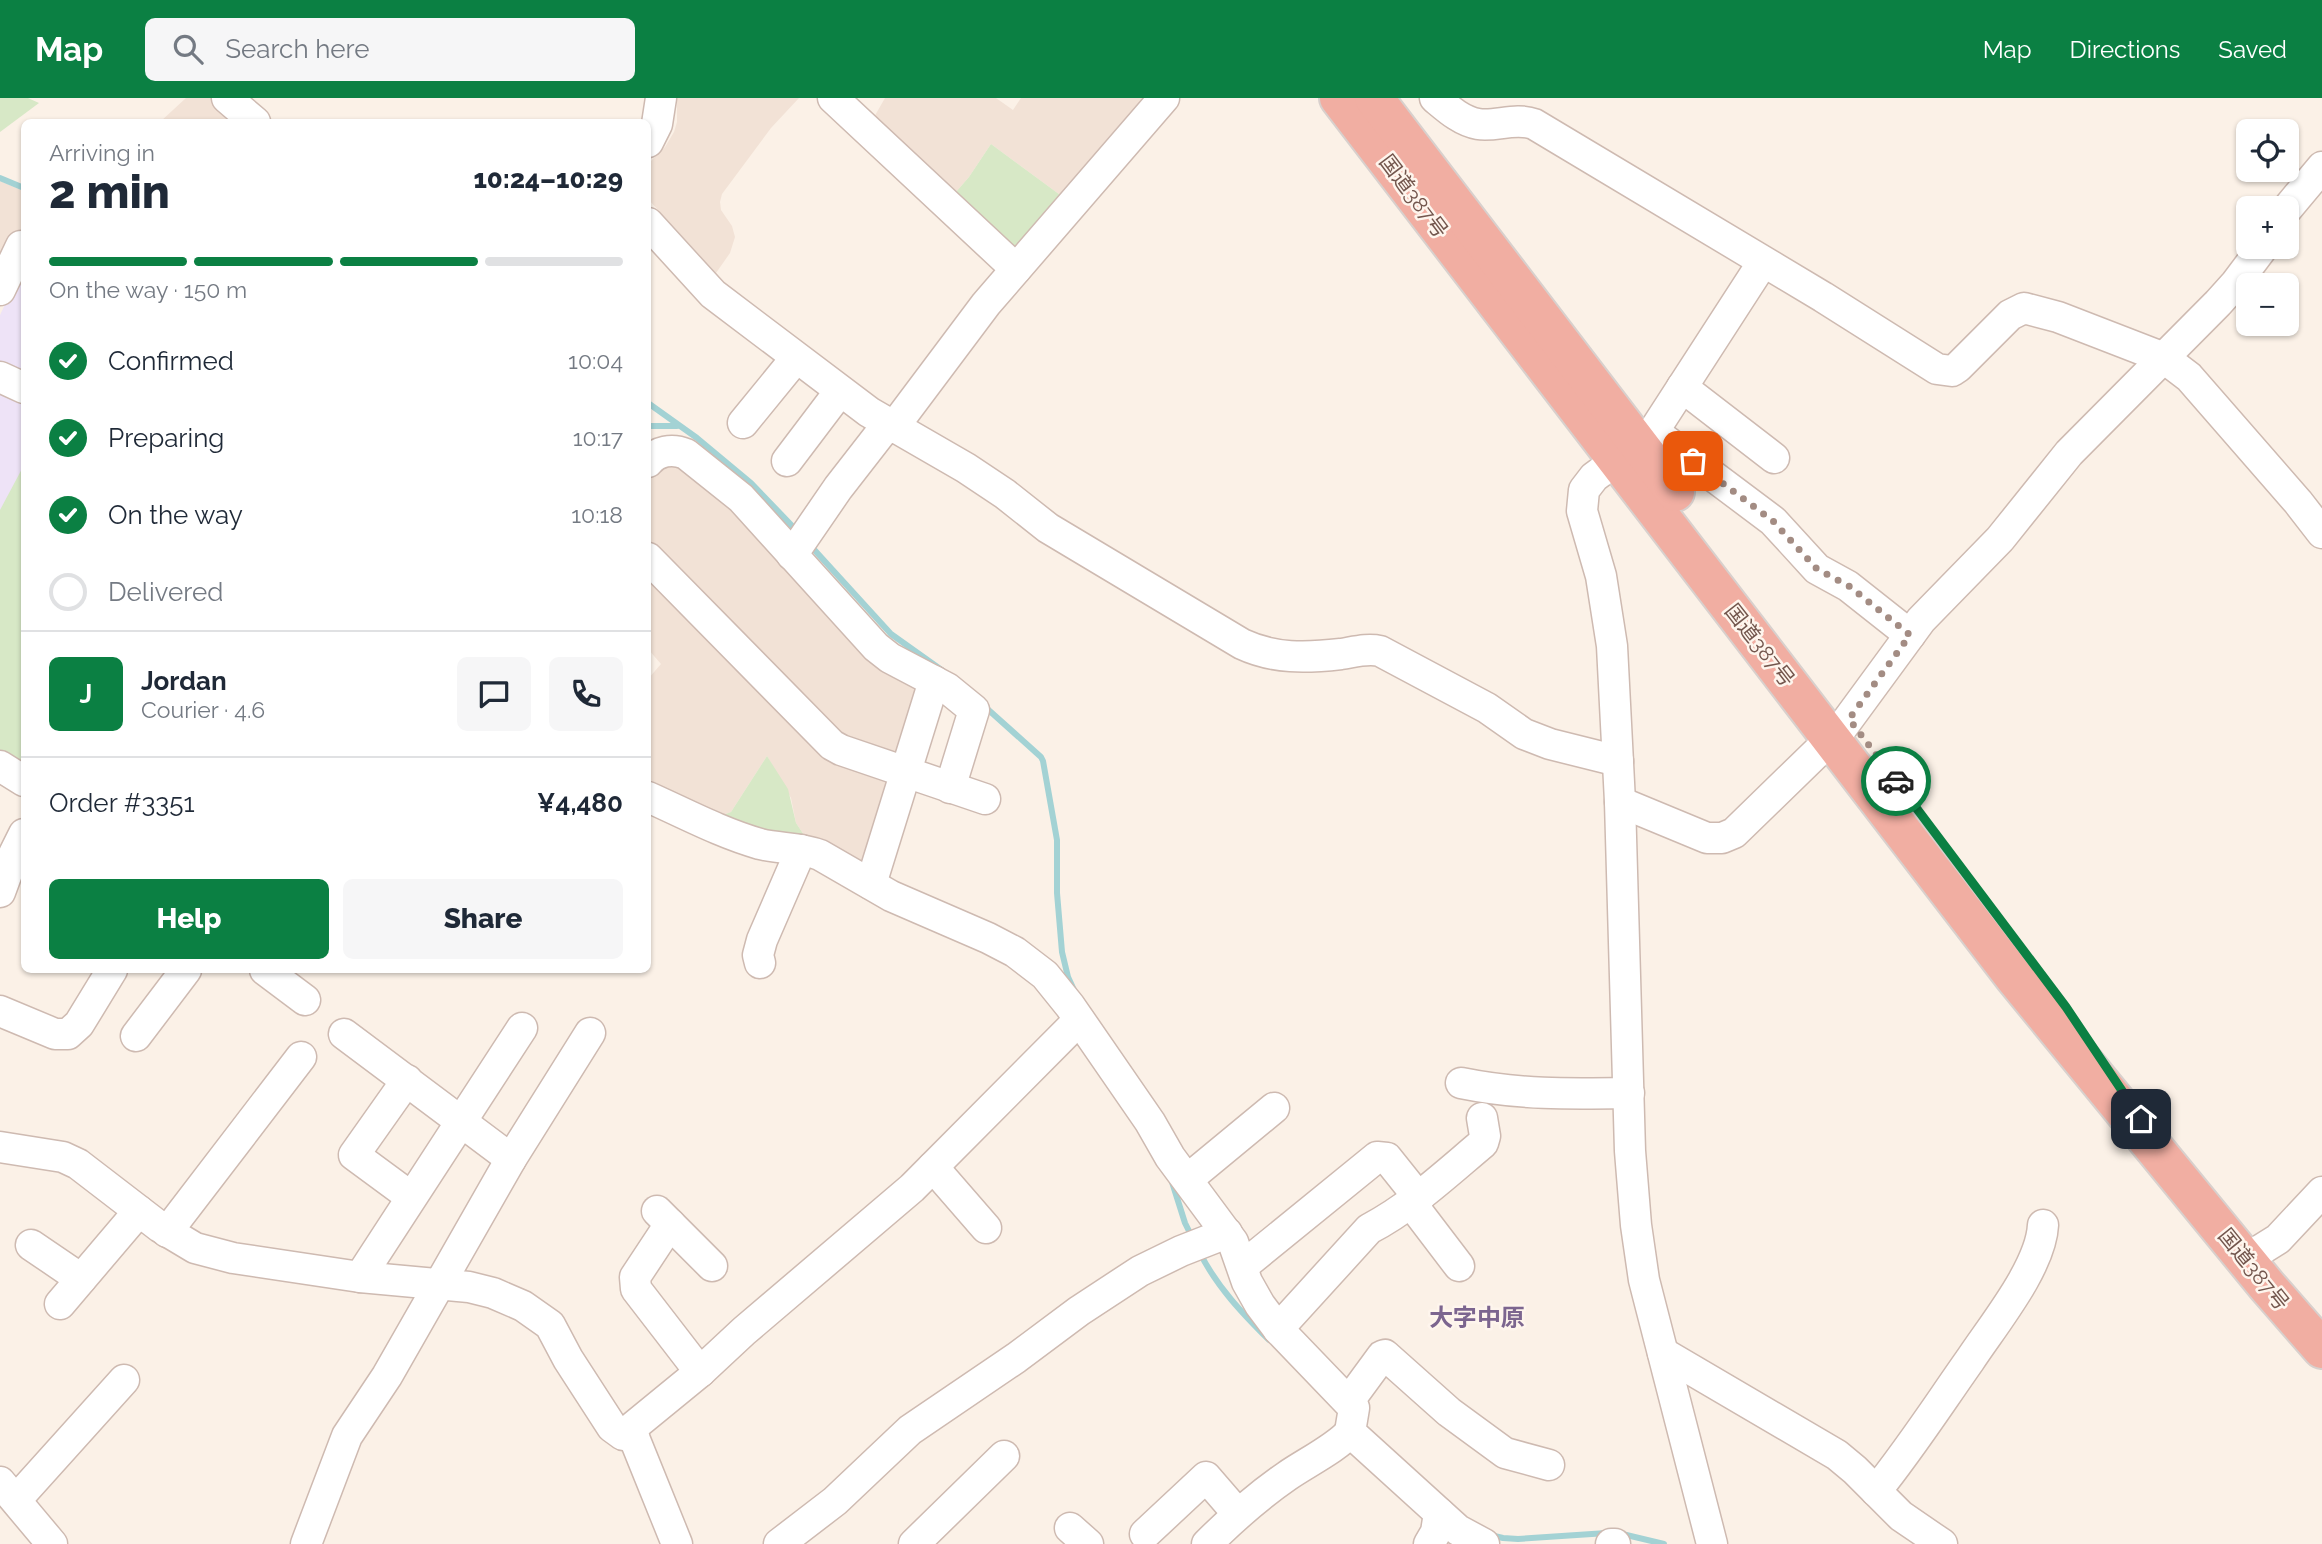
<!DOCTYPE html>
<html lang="en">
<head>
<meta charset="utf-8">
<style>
  :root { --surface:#fff; --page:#f6f6f7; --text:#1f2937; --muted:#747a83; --line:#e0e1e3; --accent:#0b8043 }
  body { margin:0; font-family:Raleway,"Noto Sans JP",sans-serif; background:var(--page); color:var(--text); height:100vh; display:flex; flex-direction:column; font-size:26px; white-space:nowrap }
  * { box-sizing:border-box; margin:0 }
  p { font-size:23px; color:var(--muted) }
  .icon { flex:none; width:38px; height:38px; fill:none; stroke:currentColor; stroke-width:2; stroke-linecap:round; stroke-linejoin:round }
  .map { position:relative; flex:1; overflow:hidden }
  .details { position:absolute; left:21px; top:21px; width:630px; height:854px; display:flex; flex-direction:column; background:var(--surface); border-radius:10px; box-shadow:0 2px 5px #0004 }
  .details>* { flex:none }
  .tools { position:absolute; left:2236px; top:21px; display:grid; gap:14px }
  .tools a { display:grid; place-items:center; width:63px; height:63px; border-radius:10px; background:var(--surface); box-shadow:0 2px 5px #0004; font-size:35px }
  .pin { position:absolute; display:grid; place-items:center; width:60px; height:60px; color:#fff; margin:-30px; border-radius:14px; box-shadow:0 4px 10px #0006 }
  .courier { position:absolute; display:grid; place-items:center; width:70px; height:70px; margin:-35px; border:5px solid #0b8043; border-radius:50%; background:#fff; color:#222; box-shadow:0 2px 9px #0007 }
  .summary em { font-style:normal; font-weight:800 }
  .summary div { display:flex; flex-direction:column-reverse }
  .summary { display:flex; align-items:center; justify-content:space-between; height:119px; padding:0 28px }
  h1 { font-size:46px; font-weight:800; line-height:52px }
  .bar { display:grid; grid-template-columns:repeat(4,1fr); gap:10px 7px; align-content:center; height:84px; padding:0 28px }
  .bar i { height:9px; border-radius:5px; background:var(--line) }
  .bar .on { background:var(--accent) }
  .bar p { grid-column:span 4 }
  .line { display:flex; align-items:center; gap:18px; padding:0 28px; border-top:2px solid var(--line) }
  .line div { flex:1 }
  .round { display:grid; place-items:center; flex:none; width:74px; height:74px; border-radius:10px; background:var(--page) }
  ol { padding:0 28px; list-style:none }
  li { display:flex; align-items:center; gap:21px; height:77px }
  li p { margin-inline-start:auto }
  li .icon { padding:7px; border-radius:50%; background:var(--accent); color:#fff; stroke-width:4 }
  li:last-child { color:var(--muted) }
  li i { width:38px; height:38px; border:4px solid var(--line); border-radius:50% }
  .cta { display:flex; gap:14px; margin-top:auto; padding:14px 28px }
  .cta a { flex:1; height:80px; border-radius:10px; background:var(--accent); color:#fff; font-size:28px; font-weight:800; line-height:80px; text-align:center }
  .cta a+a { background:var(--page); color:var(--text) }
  header { display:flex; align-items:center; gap:42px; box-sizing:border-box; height:98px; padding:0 35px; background:var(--accent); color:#fff }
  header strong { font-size:33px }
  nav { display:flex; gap:38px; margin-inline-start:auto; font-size:24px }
  .search { width:490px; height:63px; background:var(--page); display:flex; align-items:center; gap:18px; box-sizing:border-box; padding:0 24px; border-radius:10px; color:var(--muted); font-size:26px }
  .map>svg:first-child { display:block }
  .residential { fill:#f2e2d6 }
  .education { fill:#eee3f7 }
  .green { fill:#d7e8c6 }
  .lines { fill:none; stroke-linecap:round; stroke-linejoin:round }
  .stream { stroke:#a3d2d4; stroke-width:6 }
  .minor-casing { stroke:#cebab1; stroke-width:33 }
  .highway-casing { stroke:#d8d0cd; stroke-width:42 }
  .minor { stroke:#fff; stroke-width:30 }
  .highway { stroke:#f1aea2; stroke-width:38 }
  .done { stroke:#a38c83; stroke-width:7; stroke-dasharray:0 12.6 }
  .route { stroke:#0b8043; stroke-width:9 }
  .labels { text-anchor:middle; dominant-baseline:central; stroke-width:5; stroke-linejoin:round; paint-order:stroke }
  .street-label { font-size:21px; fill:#73564d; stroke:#fef5ed }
  .quarter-label { font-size:24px; font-weight:bold; fill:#7c658f; stroke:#fef5ed }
</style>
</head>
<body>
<header>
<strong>Map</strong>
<div class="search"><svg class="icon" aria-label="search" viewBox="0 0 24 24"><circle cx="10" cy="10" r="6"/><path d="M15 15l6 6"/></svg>Search here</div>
<nav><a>Map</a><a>Directions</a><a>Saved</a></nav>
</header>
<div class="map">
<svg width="2322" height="1446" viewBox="0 0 2322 1446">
  <rect width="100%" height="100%" fill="#fbf1e7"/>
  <g class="residential">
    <path d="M186,0H213L246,24H160Z"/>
    <path d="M677,0H799L771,30L722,96L720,104L721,112L732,128L735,139L730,155L716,175L648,101V66L665,49L674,34L677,24Z"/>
    <path d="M885,0H996L1013,12L1021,0H1154L1067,102L991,46L969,79L949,102L869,28Z"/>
    <path d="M0,83L24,93V164L0,177Z"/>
    <path d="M680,360L921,591L897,657L839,640L648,450V379L662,365Z"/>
    <path d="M648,469L886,679L889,686L870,759L856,767L806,740L796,725L791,700L767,658L731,714L713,721L648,694V581L661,566L648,551Z"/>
  </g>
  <path class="education" d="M24,166V696L0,685V217Z"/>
  <g class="green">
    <path d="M0,0H28L39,5L0,34Z"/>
    <path d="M991,46L1067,102L1015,157L949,102L969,79Z"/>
    <path d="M24,367V670L0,656V412Z"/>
    <path d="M767,658L788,691L796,725L806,740L798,743L713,721L731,714Z"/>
  </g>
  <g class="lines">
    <g class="stream">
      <path d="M0,80L24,90"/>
      <path d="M648,305L697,340L751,385L797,433"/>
      <path d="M648,328H677"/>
      <path d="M809,446L891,536L943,573"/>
      <path d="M983,607L1041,659L1043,663L1057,742V795L1062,854L1068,879L1074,892"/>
      <path d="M1172,1084L1185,1125L1192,1139"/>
      <path d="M1200,1155C1217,1189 1243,1216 1269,1242"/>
      <path d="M1618,1435L1664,1446"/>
      <path d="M1490,1437L1503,1440L1518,1441L1607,1435"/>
    </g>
    <defs>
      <g id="minor">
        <path d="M227,0L255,24"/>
        <path d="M833,0L1016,171"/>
        <path d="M1435,0C1447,10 1461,23 1478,26C1496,29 1515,19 1534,26L1823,199L1937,271L1952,273L1958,269L2010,217L2024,210L2058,219L2164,260L2189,279L2298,404L2322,435"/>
        <path d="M648,44L657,26L661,0"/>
        <path d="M2287,111L2322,69"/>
        <path d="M648,125L713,196L869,314L966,370L1005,396L1048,430L1242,546C1274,561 1306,560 1341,556C1354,554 1367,550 1380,553L1487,610L1524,636L1550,646L1618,663"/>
        <path d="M0,192L21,148"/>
        <path d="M0,279L24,290"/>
        <path d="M1682,289L1774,360"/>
        <path d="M743,325L796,260"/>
        <path d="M893,330L986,206L1164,0"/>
        <path d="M1653,333L1773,423L1817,471L1848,488L1910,537"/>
        <path d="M787,363L840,293"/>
        <path d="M648,364C657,353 672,350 686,356L741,400L876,549L890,560L947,590L974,612L950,690"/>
        <path d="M792,457L838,390L887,327"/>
        <path d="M648,460L832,647L841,652L985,701"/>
        <path d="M0,668L24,683"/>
        <path d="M648,699C684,715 721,735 760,746C780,751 800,749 820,757L891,798L988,840L1015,854L1045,877L1070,908L1150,1024L1170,1059L1233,1144L1247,1184L1260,1207L1278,1231L1354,1310L1350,1334L1458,1432L1484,1446"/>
        <path d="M1620,704L1707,740H1722L1734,735L1841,631L1921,522L2000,441L2069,355L2218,205L2236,185L2263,149"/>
        <path d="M871,786L934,583"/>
        <path d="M0,794L14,756L24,736"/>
        <path d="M760,865L758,857L762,842L801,752"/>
        <path d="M265,872L305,902"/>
        <path d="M0,913L55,936H68L79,926L112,872"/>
        <path d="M344,936L511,1061"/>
        <path d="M136,938L186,872"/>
        <path d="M407,982L354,1057L411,1099"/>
        <path d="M1461,985C1520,997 1569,996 1629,995"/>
        <path d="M0,1049L63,1059L78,1066L160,1129L195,1150L233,1160L360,1179L469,1189L493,1195L523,1208L550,1227L568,1261L612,1329L623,1337L633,1336"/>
        <path d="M933,1069L986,1130"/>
        <path d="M1188,1081L1274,1010"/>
        <path d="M1411,1105L1459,1168"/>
        <path d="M657,1113L712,1168"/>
        <path d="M670,1126L635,1179L636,1191L700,1274"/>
        <path d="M167,1134L301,959"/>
        <path d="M31,1147L81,1181"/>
        <path d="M2246,1161L2278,1141L2322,1094"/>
        <path d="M1243,1168L1377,1059L1387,1060L1419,1100"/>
        <path d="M360,1179L522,930"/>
        <path d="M60,1206L139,1113"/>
        <path d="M1278,1231L1369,1131C1411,1109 1446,1076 1483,1045L1485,1038L1482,1020"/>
        <path d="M1663,1255L1837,1357L1855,1372L1901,1418L1942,1446"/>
        <path d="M1349,1303L1382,1258L1385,1257L1449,1314L1505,1355L1549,1367"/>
        <path d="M0,1384L52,1446"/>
        <path d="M1876,1393C1910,1351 1939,1306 1970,1262C1993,1227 2041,1169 2043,1127"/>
        <path d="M16,1402L124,1282"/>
        <path d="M1070,1430L1088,1446"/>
        <path d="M1145,1436L1206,1379L1238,1416"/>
        <path d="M306,1446L347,1338L387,1278L511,1061L590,935"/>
        <path d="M677,1446L635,1342L632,1331L634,1328L700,1274L744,1233L912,1090L1079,922"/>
        <path d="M779,1446L835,1403L910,1332L1016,1260L1079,1213L1140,1173L1181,1153L1227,1135"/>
        <path d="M914,1446L1004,1358"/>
        <path d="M1207,1446C1232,1421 1258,1398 1287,1378C1304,1366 1338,1349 1350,1334"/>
        <path d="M1429,1446L1436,1434L1439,1415"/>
        <path d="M1611,1446H1615"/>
        <path d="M1712,1446L1644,1182L1636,1127L1630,1053L1620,704L1612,548L1601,478L1582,413L1584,392L1594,379L1647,340L1655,331L1763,164"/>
      </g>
      <g id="highway">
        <path d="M1339,0L2014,879L2267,1188L2322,1251"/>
        <path d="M1374,0L1675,394"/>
      </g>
    </defs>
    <use href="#minor" class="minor-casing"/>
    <use href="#highway" class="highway-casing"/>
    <use href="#minor" class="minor"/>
    <use href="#highway" class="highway"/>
  </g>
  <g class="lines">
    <path class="done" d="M1693,363L1773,423L1817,471L1849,488L1910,537L1849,621L1896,683"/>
    <path class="route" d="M1896,683L2066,909L2141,1021"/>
  </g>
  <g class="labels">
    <g class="street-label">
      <text transform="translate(1414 98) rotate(53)">国道387号</text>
      <text transform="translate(1760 547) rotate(52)">国道387号</text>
      <text transform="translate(2254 1171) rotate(51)">国道387号</text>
    </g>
    <g class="quarter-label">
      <text x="1477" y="1219">大字中原</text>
    </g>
  </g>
</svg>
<div class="tools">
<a><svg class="icon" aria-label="locate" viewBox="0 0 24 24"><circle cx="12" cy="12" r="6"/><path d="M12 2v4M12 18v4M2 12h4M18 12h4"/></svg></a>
<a>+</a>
<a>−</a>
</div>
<div class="pin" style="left:1693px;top:363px;background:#ea580c"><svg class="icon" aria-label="bag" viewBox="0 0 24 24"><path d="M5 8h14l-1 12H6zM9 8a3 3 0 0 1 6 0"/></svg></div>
<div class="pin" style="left:2141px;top:1021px;background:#1f2937"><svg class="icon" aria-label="home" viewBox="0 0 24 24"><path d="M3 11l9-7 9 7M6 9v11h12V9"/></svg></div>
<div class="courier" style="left:1896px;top:683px"><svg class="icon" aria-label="car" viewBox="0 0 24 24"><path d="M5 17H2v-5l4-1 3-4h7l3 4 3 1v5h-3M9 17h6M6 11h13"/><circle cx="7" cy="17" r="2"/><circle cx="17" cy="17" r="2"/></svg></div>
<section class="details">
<div class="summary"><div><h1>2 min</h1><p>Arriving in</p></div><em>10:24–10:29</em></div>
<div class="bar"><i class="on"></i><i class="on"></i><i class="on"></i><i></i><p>On the way · 150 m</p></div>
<ol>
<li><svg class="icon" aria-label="check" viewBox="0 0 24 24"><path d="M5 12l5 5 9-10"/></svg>Confirmed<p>10:04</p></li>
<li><svg class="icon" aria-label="check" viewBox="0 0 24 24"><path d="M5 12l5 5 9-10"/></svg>Preparing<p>10:17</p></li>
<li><svg class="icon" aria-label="check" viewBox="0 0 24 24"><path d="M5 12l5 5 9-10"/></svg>On the way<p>10:18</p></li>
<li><i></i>Delivered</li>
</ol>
<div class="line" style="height:126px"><b class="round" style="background:var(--accent);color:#fff">J</b><div><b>Jordan</b><p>Courier · 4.6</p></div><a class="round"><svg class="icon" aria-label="chat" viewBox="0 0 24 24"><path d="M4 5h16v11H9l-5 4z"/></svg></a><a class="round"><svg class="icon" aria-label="phone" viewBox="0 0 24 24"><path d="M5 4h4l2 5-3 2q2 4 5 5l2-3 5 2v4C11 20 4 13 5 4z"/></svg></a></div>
<div class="line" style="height:91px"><div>Order #3351</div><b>¥4,480</b></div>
<div class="cta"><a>Help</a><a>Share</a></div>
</section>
</div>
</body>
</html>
